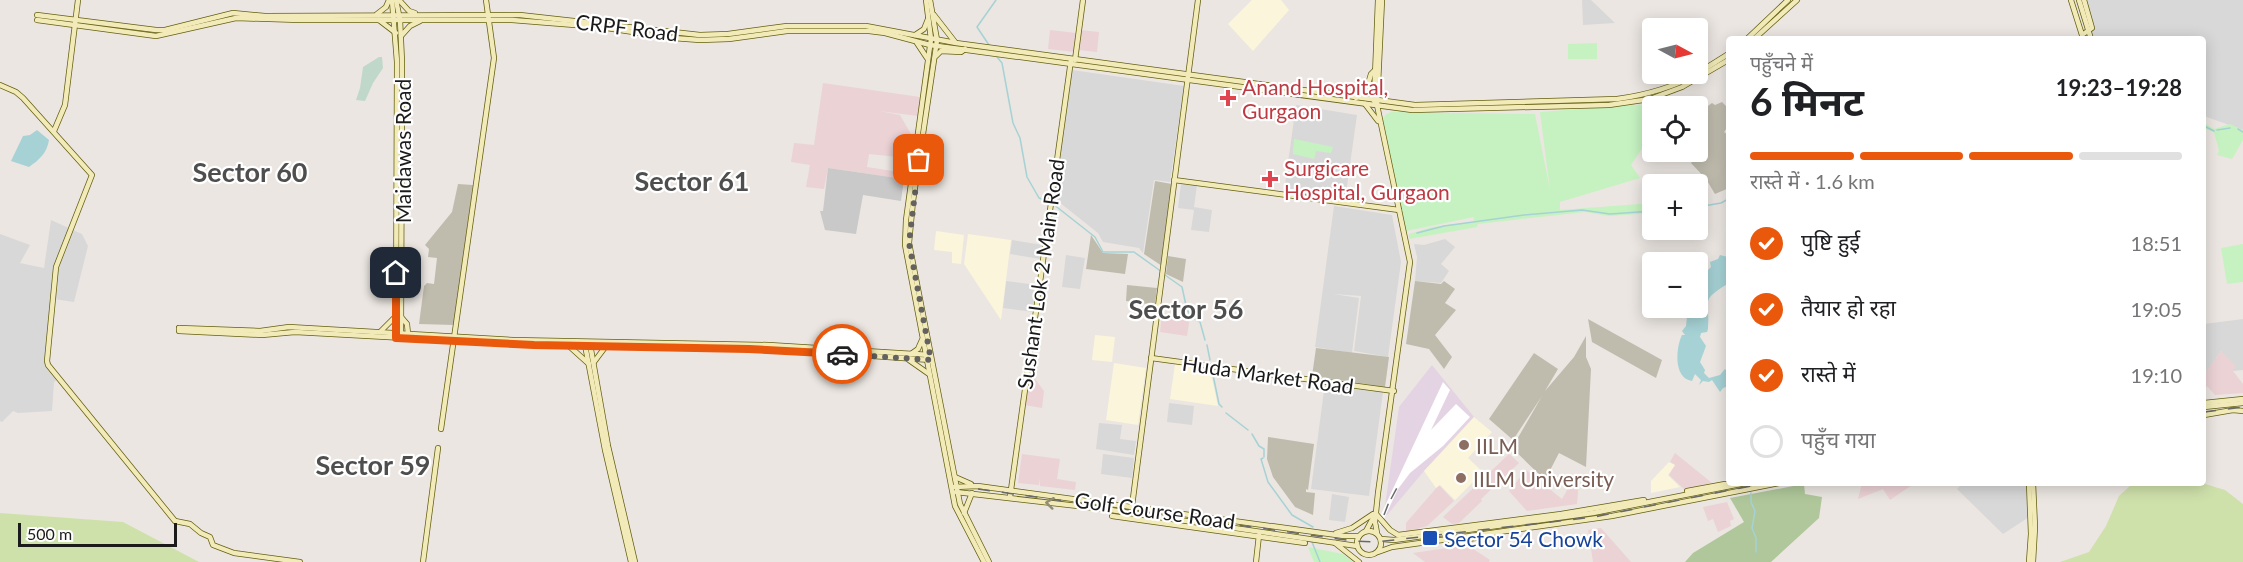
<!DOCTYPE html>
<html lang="hi">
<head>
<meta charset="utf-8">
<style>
  :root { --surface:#fff; --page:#f2f2f2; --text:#202124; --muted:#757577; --line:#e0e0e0; --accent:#ea580c }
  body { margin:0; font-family:Lato,"Noto Sans Devanagari",sans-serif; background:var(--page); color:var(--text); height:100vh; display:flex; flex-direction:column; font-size:22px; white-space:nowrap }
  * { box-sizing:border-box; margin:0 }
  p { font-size:20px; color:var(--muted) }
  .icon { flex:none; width:33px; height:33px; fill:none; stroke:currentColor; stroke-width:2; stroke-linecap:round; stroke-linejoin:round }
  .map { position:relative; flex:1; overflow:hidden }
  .side { position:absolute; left:1726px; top:36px; width:480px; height:450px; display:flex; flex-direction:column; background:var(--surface); border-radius:6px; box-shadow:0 3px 15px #0003 }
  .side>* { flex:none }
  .needle { width:39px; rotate:97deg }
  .controls { position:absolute; left:1642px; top:18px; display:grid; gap:12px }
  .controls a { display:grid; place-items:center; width:66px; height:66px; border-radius:6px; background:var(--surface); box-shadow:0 3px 15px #0003; font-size:30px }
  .scale { position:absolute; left:18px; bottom:15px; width:159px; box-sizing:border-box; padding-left:6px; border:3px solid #1b1b1b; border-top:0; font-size:16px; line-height:21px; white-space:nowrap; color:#1b1b1b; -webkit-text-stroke:4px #fff; paint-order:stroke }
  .pin { position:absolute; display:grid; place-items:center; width:51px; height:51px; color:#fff; margin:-26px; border-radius:12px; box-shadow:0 3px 9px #0006 }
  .courier { position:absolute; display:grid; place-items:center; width:60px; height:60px; margin:-30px; border:4px solid #ea580c; border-radius:50%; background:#fff; color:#222; box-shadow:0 2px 8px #0007 }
  .summary em { font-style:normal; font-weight:700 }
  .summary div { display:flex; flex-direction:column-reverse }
  .summary { display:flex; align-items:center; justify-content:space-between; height:102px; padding:0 24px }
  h1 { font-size:39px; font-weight:700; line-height:45px }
  .bar { display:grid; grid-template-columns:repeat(4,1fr); gap:9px 6px; align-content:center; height:72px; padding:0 24px }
  .bar i { height:8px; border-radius:4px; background:var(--line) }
  .bar .selected { background:var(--accent) }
  .bar p { grid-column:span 4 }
  ol { padding:0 24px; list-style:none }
  li { display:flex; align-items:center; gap:18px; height:66px }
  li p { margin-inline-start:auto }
  li .icon { padding:6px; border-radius:50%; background:var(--accent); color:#fff; stroke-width:4 }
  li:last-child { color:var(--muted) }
  li i { width:33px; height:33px; border:3px solid var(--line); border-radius:50% }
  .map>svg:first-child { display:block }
  .residential { fill:#d9d8d8 }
  .commercial { fill:#ebd2d5 }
  .industrial { fill:#e4d4e3 }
  .education { fill:#fbf5db }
  .religious { fill:#c9c9c9 }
  .construction { fill:#bfbcae }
  .grass { fill:#cfe1ab }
  .forest { fill:#afc79a }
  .wetland { fill:#c0d8c9 }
  .park { fill:#c6f2c1 }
  .water { fill:#a6d2d5 }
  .pier { fill:#fff }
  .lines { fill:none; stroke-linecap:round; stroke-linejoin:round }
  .stream { stroke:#a6d2d5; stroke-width:1.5 }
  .secondary-casing { stroke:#645f10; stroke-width:6 }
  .secondary { stroke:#f2ebb9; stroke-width:4.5 }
  .rail { stroke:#696969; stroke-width:1.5; stroke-dasharray:12 12; stroke-linecap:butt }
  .oneway { stroke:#918d72 }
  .done { stroke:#646260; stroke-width:6; stroke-dasharray:0 10.8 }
  .route { stroke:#ea580c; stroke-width:8 }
  .health-dot { fill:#e0444e; stroke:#fff; stroke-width:2 }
  .education-dot { fill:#8d6e63; stroke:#fff; stroke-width:2 }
  .transit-dot { fill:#1a4fb4; stroke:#fff; stroke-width:2 }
  .labels { text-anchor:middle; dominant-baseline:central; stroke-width:4.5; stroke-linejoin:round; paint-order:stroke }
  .street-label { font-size:21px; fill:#1b1b1b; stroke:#fff }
  .health-label { font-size:21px; fill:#be3a42; stroke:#fff; text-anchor:start }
  .education-label { font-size:21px; fill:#785e54; stroke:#fff; text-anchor:start }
  .transit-label { font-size:21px; fill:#164399; stroke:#fff; text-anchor:start }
  .district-label { font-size:27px; font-weight:bold; fill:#4e4e4e; stroke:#fff }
</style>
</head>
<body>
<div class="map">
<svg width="2243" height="562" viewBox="0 0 2243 562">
  <rect width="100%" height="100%" fill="#ebe6e1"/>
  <g class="residential">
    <path d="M1582,0H1591L1615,23L1583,25Z"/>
    <path d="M2079,0H2243V130L2204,116V39H2088Z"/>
    <path d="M1072,70L1184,86L1170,182L1154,180L1143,253L1139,248L1103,242L1098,233L1054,198Z"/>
    <path d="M1296,105L1357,115L1345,200L1284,192Z"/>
    <path d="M1181,184L1197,185L1194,207L1212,210L1209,232L1191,230L1194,210L1178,208Z"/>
    <path d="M1334,206L1392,215L1401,262L1388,357L1354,351L1361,296L1333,294L1359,298L1352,353L1315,347Z"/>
    <path d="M51,220L82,234L88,246L74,302L54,299L49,359L58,379L54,382L52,411L18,413L13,411L2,422L0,421V234L30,245L20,263L44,268Z"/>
    <path d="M1445,239L1455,247L1441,264L1449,271L1441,283L1415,281L1417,257L1414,244L1424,245Z"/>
    <path d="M1012,240L1043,245L1040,259L1010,254Z"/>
    <path d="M1066,255L1085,258L1080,289L1062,287Z"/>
    <path d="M1006,281L1037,285L1033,312L1003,308Z"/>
    <path d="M2243,319V370L2233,371L2221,351L2204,375V324Z"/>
    <path d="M1325,383L1383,392L1369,496L1311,489Z"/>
    <path d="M1169,403L1194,406L1192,425L1167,422Z"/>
    <path d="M1099,423L1122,425L1120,439L1136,441L1134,455L1096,449Z"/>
    <path d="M1103,454L1134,458L1132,478L1101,474Z"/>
    <path d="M1963,483H2027L2029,517L2003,534L1957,489Z"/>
    <path d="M1332,494L1349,497L1345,522L1329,520Z"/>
  </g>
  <g class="commercial">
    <path d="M1050,30L1076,33L1074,52L1048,49Z"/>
    <path d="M1080,30L1099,32L1097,52L1078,50Z"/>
    <path d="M823,83L920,97L918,116L879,111L900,115L912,136L908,158L869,154L867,167L905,173L904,179L828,168L824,189L806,187L810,165L791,162L794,143L814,145Z"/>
    <path d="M1162,313L1190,317L1187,336L1160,332Z"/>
    <path d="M2221,351L2236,366L2233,371L2243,384V393L2215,395L2207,386L2204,391V375Z"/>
    <path d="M1030,372L1044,391L1042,408L1025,405Z"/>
    <path d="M1675,453L1712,483L1684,489L1669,475L1675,465L1670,462Z"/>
    <path d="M1022,454L1060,459L1057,479L1076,482L1075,490L1040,486V478L1039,485L1018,483Z"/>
    <path d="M1509,454L1519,463L1481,499L1482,501L1459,523L1452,524L1443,517Z"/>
    <path d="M1526,470L1562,499L1574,478L1579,480L1577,504L1527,511L1509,491Z"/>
    <path d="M1862,483H1892L1889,486L1894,483H1915L1890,500L1883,489L1858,499Z"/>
    <path d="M1439,485L1454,501L1427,526L1406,532V523Z"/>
    <path d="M1727,502L1734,519L1730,521L1731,526L1718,532L1713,519L1708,521L1703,507Z"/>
    <path d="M1601,528L1631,562H1593L1588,530Z"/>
    <path d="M1467,545L1490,560L1489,562H1425L1413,553Z"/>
  </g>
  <path class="industrial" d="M1432,365L1474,417L1424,471L1387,515L1384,513L1399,407Z"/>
  <g class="education">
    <path d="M1252,0H1281L1289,10L1253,51L1228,24Z"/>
    <path d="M936,231L964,235L961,264L952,263V252L934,250Z"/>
    <path d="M968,234L1011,240L1001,320L964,264Z"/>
    <path d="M1095,335L1115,337L1112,362L1092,360Z"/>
    <path d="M1114,363L1146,368L1138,425L1106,420Z"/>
    <path d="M1175,364L1210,369L1218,406L1170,399Z"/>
    <path d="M1474,417L1492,432L1468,458L1483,472L1455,500L1440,485L1436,488L1424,471Z"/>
    <path d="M1669,462L1675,465L1668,475L1680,487L1651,493V481Z"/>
  </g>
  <path class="religious" d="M828,168L904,179L901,201L863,195L856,234L825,230L820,211H823Z"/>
  <g class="construction">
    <path d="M1722,102L1729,109V125L1724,132L1729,136V188L1715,194L1706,179L1691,163L1708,140L1698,134V113L1712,103L1715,105Z"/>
    <path d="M1155,181L1172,184L1162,266L1144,254Z"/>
    <path d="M458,184L473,185L454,325L419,324L424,286L427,283L434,284L437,258L428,257L429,249L425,245L452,212Z"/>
    <path d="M1091,235L1103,253L1128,254L1125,274L1086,269Z"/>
    <path d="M1168,256L1186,259L1183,282L1166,274Z"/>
    <path d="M1415,281L1441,284L1444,281L1455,289L1445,303L1456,310L1435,335L1452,357L1444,369L1429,349L1406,344Z"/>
    <path d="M1127,285L1157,288L1155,305L1126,301Z"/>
    <path d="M1588,319L1662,360L1656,378L1592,342Z"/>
    <path d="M1586,336V357L1591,369L1586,467L1559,453L1545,480L1512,448L1542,396L1513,440L1489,419L1534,353L1558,369L1545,391L1574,357Z"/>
    <path d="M1316,348L1389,357L1385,387L1312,376Z"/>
    <path d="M1268,437L1314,444L1308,490L1306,489V492L1315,493L1313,515L1295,507L1273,477L1267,459Z"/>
  </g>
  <g class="grass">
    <path d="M2139,483H2202L2225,490L2243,504V562H2060L2089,552L2106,526L2119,496L2131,485Z"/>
    <path d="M0,513L123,522L199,562H0Z"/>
  </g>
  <path class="forest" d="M1804,484L1805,494L1822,497L1819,518L1771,562H1685L1693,553L1744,522L1730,498Z"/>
  <path class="wetland" d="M379,57H382L383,68L373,83L365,101L356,100L360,88L363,67Z"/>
  <g class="park">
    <path d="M1597,43V59H1568V44Z"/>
    <path d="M1673,102L1670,106H1653V132L1631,165L1640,178L1560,202V210L1653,203V213L1609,216L1585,212L1478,224L1477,227L1409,239V234L1432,227L1473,222L1474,217L1406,231L1383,120L1385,115L1391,112L1535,114L1550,190L1540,112Z"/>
    <path d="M2204,123L2214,129L2230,124L2243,130V140L2232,159L2217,155L2219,151L2214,132L2204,128Z"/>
    <path d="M1294,139L1333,147L1331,153L1316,151L1314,159L1293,154Z"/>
    <path d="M2243,244V282L2227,284L2221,248Z"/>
    <path d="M1308,547L1343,554L1353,562H1314Z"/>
  </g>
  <g class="water">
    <path d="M37,130L49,140C47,153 39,160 29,167L11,161L23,136L30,135Z"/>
    <path d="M1720,255L1728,257L1729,283C1698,302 1711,299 1708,329L1707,332L1701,333L1700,337L1706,346L1700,362L1705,370L1704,373L1709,378L1720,375L1725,369L1729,373V386L1723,388L1720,392L1712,380L1709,382L1703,381L1699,385L1701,380L1695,374L1692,381C1673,378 1676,347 1682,335H1685L1682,331L1686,326L1688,308H1698V275L1702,276L1711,267L1710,262L1718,259Z"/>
  </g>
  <path class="pier" d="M1443,382L1450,390L1431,430L1456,404L1470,417L1443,446L1410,473L1398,489L1381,525L1377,523Z"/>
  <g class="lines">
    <g class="stream">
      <path d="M989,45L977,27L996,0"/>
      <path d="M997,57L1002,63L1013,123L1020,138L1027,177L1039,198L1049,202"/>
      <path d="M2204,126L2214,131"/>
      <path d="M2238,129L2243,132"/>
      <path d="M2217,130L2230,128"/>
      <path d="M1053,204L1095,237L1103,252H1134L1162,272"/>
      <path d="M1698,207L1721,203L1730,198"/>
      <path d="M1417,233L1444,226L1524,215L1582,210L1610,214L1653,211"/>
      <path d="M1165,275L1182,287L1187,310L1192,317L1200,322L1205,340"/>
      <path d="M1207,345L1210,360"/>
      <path d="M1212,370L1219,404L1222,407"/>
      <path d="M1226,413L1248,430"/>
      <path d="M1252,434L1259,446L1264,449V457"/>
      <path d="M1263,458L1261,459L1268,482L1292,515L1313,527"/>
      <path d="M1751,493V502L1755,511L1752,528L1756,538V552"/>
      <path d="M1312,542L1320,562"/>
    </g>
    <defs>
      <g id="secondary">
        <path d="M392,0L397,62L396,335"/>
        <path d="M396,0L400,20L402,62L401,336"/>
        <path d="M399,0L409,11L415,13"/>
        <path d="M926,0L931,39L906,220L905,245L955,506L984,562"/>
        <path d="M930,0L937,40L913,201L909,243L960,504L989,562"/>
        <path d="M2071,0L2082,35L2092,28L2084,0"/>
        <path d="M2079,0L2091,39"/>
        <path d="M377,14L386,7L389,0"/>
        <path d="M37,15L156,30H165L233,13L265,16L520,15L700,35L728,34L787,26H866L956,43L1415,105L1617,99C1646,95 1672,88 1697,74"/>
        <path d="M934,15L955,42"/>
        <path d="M37,20L156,36L236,18L300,20H512L600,27L673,38L700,40L729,39L787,31H869L885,33L930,45L1412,110L1609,105L1650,99L1682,87L1730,59"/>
        <path d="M379,20L396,33"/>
        <path d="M915,35L924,29L928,19"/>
        <path d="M401,36L410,26L420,21"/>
        <path d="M1747,39L1788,0"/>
        <path d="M1754,39L1797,0"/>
        <path d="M917,43L927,58"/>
        <path d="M936,56L941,51L961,52L965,49"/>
        <path d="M1075,60L1083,0"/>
        <path d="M1698,73L1730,53"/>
        <path d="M0,85L16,92L23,98L92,175L56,267L47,361L48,365L175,521L190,524L201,533L210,537L213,545L234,553L300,562"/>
        <path d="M1356,98L1366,91L1371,74L1374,71"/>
        <path d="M1374,101L1378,0"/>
        <path d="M1365,104L1378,121"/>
        <path d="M54,131L65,105L78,0"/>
        <path d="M1174,180L1399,210"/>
        <path d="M401,317L407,324L408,334"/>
        <path d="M179,328V331L262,335L295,332L513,344L770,349L931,360"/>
        <path d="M179,328L260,331L289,327L513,340L769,345L930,355"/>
        <path d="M380,332L396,316"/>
        <path d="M590,344L608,446L635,562"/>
        <path d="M585,345L605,450L631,562"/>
        <path d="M569,346L589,364"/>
        <path d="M911,354L918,349L922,340"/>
        <path d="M1151,358L1394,391"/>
        <path d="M909,360L929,374"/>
        <path d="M594,362L606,346"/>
        <path d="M2204,403L2243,399"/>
        <path d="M2204,407L2243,403"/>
        <path d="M2204,415L2233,410L2243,411"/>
        <path d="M441,429L494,58L486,0"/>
        <path d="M955,477L971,484"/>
        <path d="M954,487L978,486L1344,536H1359"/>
        <path d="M1687,491L1725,484L1729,485"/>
        <path d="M956,492L1104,509L1357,546"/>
        <path d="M1010,497L1071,60"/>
        <path d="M1132,506L1198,0"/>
        <path d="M964,513L972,493"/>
        <path d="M1376,514L1390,530L1398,535L1561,514L1644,500"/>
        <path d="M1112,516L1305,543"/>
        <circle cx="1369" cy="543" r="12"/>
        <path d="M1366,531L1373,518"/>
        <path d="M1336,533L1352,528L1373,514"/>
        <path d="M1377,533L1375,522L1378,493L1410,262L1377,105L1382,0"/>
        <path d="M1381,539L1394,540L1593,513L1746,483"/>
        <path d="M1451,542L1475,538"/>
        <path d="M1335,543L1359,562"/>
        <path d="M1378,552L1392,547L1612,516L1779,483"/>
        <path d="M423,562L438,448"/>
        <path d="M1256,562L1259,535"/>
        <path d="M2029,562L2031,534L2029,483"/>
        <path d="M2033,562L2035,527L2033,483"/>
      </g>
    </defs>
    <use href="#secondary" class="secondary-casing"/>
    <use href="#secondary" class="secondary"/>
    <g class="rail">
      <path d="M2204,412L2243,407"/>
      <path d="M978,489L1353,541L1376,542L1594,517L1766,483"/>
      <path d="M1391,499L1398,486"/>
      <path d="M1384,515L1389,502"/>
    </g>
  </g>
  <defs><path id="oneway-chevron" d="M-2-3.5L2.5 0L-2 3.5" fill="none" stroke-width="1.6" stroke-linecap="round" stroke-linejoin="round" transform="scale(1.5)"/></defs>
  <use class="oneway" href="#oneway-chevron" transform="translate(1050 503) rotate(-173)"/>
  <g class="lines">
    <path class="done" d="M842,354L931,360L909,243L919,160"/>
    <path class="route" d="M396,273V338L534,345L749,349L842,354"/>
  </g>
  <g class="health-dot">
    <path d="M1225 89h6v6h6v6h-6v6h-6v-6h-6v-6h6z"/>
    <path d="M1267 170h6v6h6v6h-6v6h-6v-6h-6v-6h6z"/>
  </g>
  <g class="education-dot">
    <circle cx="1464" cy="445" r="6"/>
    <circle cx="1461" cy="478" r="6"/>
  </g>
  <rect class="transit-dot" x="1422" y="530" width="16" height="16" rx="3"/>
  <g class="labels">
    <g class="street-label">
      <text transform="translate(627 27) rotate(7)">CRPF Road</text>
      <text transform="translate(402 151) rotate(-90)">Maidawas Road</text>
      <text transform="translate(1040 274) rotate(-82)">Sushant Lok 2 Main Road</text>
      <text transform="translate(1268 374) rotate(8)">Huda Market Road</text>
      <text transform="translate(1155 510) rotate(8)">Golf Course Road</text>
    </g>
    <g class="health-label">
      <text x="1242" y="86">Anand Hospital,<tspan x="1242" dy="24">Gurgaon</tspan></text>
      <text x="1284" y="167">Surgicare<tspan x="1284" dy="24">Hospital, Gurgaon</tspan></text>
    </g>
    <g class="education-label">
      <text x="1476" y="445">IILM</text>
      <text x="1473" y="478">IILM University</text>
    </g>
    <g class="transit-label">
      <text x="1444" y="538">Sector 54 Chowk</text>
    </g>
    <g class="district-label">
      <text x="250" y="171">Sector 60</text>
      <text x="692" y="180">Sector 61</text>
      <text x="1186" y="308">Sector 56</text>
      <text x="373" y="464">Sector 59</text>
    </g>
  </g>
</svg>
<div class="controls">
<a><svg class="needle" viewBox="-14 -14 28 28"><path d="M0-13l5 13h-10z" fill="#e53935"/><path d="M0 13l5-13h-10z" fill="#757577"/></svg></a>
<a><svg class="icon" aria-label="locate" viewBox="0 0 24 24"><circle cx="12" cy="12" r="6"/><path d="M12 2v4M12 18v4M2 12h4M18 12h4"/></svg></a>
<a>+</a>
<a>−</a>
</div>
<div class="scale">500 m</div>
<div class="pin" style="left:919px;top:160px;background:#ea580c"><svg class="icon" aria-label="bag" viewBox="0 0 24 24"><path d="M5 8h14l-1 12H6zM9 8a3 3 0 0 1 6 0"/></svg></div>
<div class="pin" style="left:396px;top:273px;background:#1f2937"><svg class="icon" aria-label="home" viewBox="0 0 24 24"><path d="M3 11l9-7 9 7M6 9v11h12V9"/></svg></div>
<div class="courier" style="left:842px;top:354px"><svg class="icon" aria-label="car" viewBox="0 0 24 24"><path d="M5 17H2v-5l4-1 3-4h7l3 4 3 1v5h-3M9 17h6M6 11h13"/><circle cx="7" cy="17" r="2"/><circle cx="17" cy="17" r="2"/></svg></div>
<section class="side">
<div class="summary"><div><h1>6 मिनट</h1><p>पहुँचने में</p></div><em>19:23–19:28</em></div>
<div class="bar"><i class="selected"></i><i class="selected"></i><i class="selected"></i><i></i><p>रास्ते में · 1.6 km</p></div>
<ol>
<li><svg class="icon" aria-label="check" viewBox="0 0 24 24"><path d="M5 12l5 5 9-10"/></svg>पुष्टि हुई<p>18:51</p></li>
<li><svg class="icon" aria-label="check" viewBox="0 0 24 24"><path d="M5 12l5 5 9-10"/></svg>तैयार हो रहा<p>19:05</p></li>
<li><svg class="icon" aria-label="check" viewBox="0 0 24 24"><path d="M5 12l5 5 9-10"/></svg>रास्ते में<p>19:10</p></li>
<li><i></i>पहुँच गया</li>
</ol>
</section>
</div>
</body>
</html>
